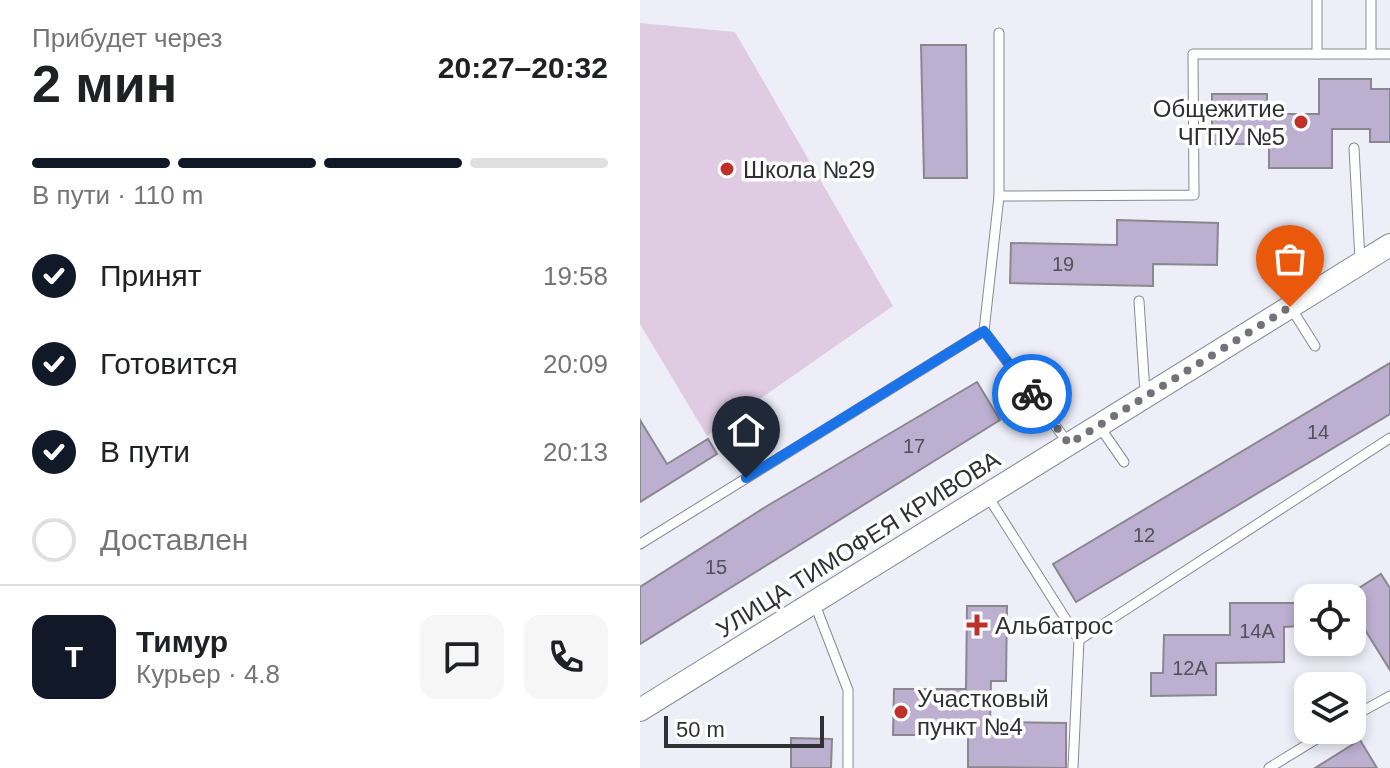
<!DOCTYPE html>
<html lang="ru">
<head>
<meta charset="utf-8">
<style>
  :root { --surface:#fff; --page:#f6f6f6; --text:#202124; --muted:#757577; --line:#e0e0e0; --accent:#111827 }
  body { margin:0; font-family:Helvetica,sans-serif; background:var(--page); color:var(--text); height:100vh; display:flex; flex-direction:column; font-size:30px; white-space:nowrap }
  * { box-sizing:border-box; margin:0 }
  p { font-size:26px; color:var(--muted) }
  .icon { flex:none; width:44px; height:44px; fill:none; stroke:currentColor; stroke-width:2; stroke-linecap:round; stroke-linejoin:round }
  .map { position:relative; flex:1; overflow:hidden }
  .panel { display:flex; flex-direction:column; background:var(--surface); width:640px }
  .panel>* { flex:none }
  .controls { position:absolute; left:654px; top:584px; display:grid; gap:16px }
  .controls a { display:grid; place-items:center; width:72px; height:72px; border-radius:16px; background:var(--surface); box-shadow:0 4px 12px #0003; font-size:40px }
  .scale { position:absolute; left:24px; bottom:20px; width:160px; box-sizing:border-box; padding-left:8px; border:4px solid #2f3033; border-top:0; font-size:22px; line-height:28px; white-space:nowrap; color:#2f3033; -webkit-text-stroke:6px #fff; paint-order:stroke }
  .pin { position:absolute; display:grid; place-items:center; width:68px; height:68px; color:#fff; margin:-82px -34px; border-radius:50% 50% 50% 0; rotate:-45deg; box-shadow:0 0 8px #0007 }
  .pin .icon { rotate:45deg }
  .courier { position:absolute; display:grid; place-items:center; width:80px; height:80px; margin:-40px; border:6px solid #1a73e8; border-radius:50%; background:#fff; color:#222; box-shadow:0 2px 10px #0007 }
  .headline em { font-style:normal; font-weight:700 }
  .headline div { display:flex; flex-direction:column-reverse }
  .headline { display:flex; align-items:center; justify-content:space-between; height:136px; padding:0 32px }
  h1 { font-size:52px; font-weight:700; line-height:60px }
  .bar { display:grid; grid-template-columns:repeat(4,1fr); gap:12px 8px; align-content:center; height:96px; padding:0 32px }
  .bar i { height:10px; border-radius:6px; background:var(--line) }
  .bar .current { background:var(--accent) }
  .bar p { grid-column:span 4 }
  .line { display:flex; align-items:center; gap:20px; padding:0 32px; border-top:2px solid var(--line) }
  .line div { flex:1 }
  .round { display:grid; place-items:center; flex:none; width:84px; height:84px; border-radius:16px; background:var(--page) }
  ol { padding:0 32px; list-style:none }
  li { display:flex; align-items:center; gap:24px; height:88px }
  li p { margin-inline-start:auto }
  li .icon { padding:8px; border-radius:50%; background:var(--accent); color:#fff; stroke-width:4 }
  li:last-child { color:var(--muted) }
  li i { width:44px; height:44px; border:4px solid var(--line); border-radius:50% }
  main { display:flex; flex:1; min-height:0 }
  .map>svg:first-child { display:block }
  .green { fill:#e0cce2 }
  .building { fill:#bcafd0; stroke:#8a878f; stroke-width:2 }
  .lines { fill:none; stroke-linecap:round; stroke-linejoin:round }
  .service-casing { stroke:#898a92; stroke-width:11 }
  .tertiary-casing { stroke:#898a92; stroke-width:24 }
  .service { stroke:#fff; stroke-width:9 }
  .tertiary { stroke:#fff; stroke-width:22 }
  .done { stroke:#727278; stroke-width:8; stroke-dasharray:0 14.4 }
  .route { stroke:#1a73e8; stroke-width:10 }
  .poi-dot { fill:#be302a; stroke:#fff; stroke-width:3 }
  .labels { text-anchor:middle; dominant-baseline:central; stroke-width:7; stroke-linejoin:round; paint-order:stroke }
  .number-label { font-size:20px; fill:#52505a }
  .poi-label { font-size:24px; fill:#2f3033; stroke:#fff; text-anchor:start }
  .street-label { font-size:24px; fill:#2f3033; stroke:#fff }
</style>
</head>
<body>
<main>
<section class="panel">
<div class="headline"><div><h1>2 мин</h1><p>Прибудет через</p></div><em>20:27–20:32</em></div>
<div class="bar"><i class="current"></i><i class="current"></i><i class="current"></i><i></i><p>В пути · 110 m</p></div>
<ol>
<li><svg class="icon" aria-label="check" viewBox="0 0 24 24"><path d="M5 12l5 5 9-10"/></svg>Принят<p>19:58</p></li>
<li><svg class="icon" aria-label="check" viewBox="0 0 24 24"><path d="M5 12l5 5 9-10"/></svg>Готовится<p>20:09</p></li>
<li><svg class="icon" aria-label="check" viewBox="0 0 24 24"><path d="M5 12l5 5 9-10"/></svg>В пути<p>20:13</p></li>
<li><i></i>Доставлен</li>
</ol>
<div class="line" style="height:144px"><b class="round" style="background:var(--accent);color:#fff">Т</b><div><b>Тимур</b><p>Курьер · 4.8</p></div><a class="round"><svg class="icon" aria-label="chat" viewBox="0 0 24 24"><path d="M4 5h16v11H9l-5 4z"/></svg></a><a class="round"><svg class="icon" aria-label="phone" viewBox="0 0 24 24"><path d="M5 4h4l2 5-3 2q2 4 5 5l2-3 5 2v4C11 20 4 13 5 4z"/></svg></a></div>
</section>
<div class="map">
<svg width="750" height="768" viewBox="0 0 750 768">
  <rect width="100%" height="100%" fill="#edeef8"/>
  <path class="green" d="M0,23L95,32L253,306L67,436L0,324Z"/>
  <g class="building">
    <path d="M281,45H326L327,178H284Z"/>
    <path d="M679,79H731V89H750V142H730V129H692V168H629V144H572V94H627V114H679Z"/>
    <path d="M477,220L578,223L577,265L513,264V286L370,283L371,243L477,245Z"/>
    <path d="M750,363V414L436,602L413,564Z"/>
    <path d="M337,382L360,420L0,644V587L127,506Z"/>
    <path d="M0,420L27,464L68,439L77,454L0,502Z"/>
    <path d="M741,574L750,588V670L712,609V598L705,597Z"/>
    <path d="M590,603H660V626L644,627V662L576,663V695L511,696V673H523L524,635H590Z"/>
    <path d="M327,606H367L366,681H351L350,722L426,723V768L328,767V735H253L254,689H326Z"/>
    <path d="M151,738L192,739L191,768H151Z"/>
    <path d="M720,740L737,768H675Z"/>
  </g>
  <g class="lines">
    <defs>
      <g id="service">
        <path d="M677,0V54"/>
        <path d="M731,0V54H750"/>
        <path d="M359,33V196L344,331L429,444"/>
        <path d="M714,148L720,260"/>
        <path d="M359,196L554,195L553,54H731"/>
        <path d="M499,301L505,393"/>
        <path d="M651,308L675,346"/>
        <path d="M459,426L484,462"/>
        <path d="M347,495L439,640L433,768"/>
        <path d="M0,544L344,331"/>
        <path d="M174,602L208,690V768"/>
        <path d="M439,640L750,438"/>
        <path d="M712,717L750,696"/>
        <path d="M629,768L691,730"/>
      </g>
      <path id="tertiary" d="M0,710L750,245"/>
    </defs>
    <use href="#service" class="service-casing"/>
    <use href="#tertiary" class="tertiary-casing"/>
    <use href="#service" class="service"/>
    <use href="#tertiary" class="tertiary"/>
  </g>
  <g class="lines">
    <path class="done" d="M392,394L429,444L650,307"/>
    <path class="route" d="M106,478L344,331L392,394"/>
  </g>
  <g class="poi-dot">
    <circle cx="661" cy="122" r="8"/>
    <circle cx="87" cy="169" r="8"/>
    <path d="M333 613h8v8h8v8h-8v8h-8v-8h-8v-8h8z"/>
    <circle cx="261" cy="712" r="8"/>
  </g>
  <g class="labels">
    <g class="number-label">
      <text x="423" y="264">19</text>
      <text x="678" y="432">14</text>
      <text x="274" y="446">17</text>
      <text x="504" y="535">12</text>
      <text x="76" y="567">15</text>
      <text x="617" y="631">14А</text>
      <text x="550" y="668">12А</text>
    </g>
    <g class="poi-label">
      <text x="645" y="108" text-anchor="end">Общежитие<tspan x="645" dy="28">ЧГПУ №5</tspan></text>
      <text x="103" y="169">Школа №29</text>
      <text x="355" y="625">Альбатрос</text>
      <text x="277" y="698">Участковый<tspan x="277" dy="28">пункт №4</tspan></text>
    </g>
    <g class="street-label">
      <text transform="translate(218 544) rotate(-32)">УЛИЦА ТИМОФЕЯ КРИВОВА</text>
    </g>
  </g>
</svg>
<div class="controls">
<a><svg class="icon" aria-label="locate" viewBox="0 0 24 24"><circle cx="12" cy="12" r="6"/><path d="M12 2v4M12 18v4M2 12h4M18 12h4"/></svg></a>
<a><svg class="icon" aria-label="layers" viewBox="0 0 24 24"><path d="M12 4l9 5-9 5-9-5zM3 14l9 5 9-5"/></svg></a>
</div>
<div class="scale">50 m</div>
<div class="pin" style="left:650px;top:307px;background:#ea580c"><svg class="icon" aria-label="bag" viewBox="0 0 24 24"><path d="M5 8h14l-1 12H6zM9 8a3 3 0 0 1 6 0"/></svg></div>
<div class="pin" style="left:106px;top:478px;background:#1f2937"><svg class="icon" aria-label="home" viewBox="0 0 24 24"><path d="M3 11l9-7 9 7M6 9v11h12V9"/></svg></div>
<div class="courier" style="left:392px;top:394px"><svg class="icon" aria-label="bike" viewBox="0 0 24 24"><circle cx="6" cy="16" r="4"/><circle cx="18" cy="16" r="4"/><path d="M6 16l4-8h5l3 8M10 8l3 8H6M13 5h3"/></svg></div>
</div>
</main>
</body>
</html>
